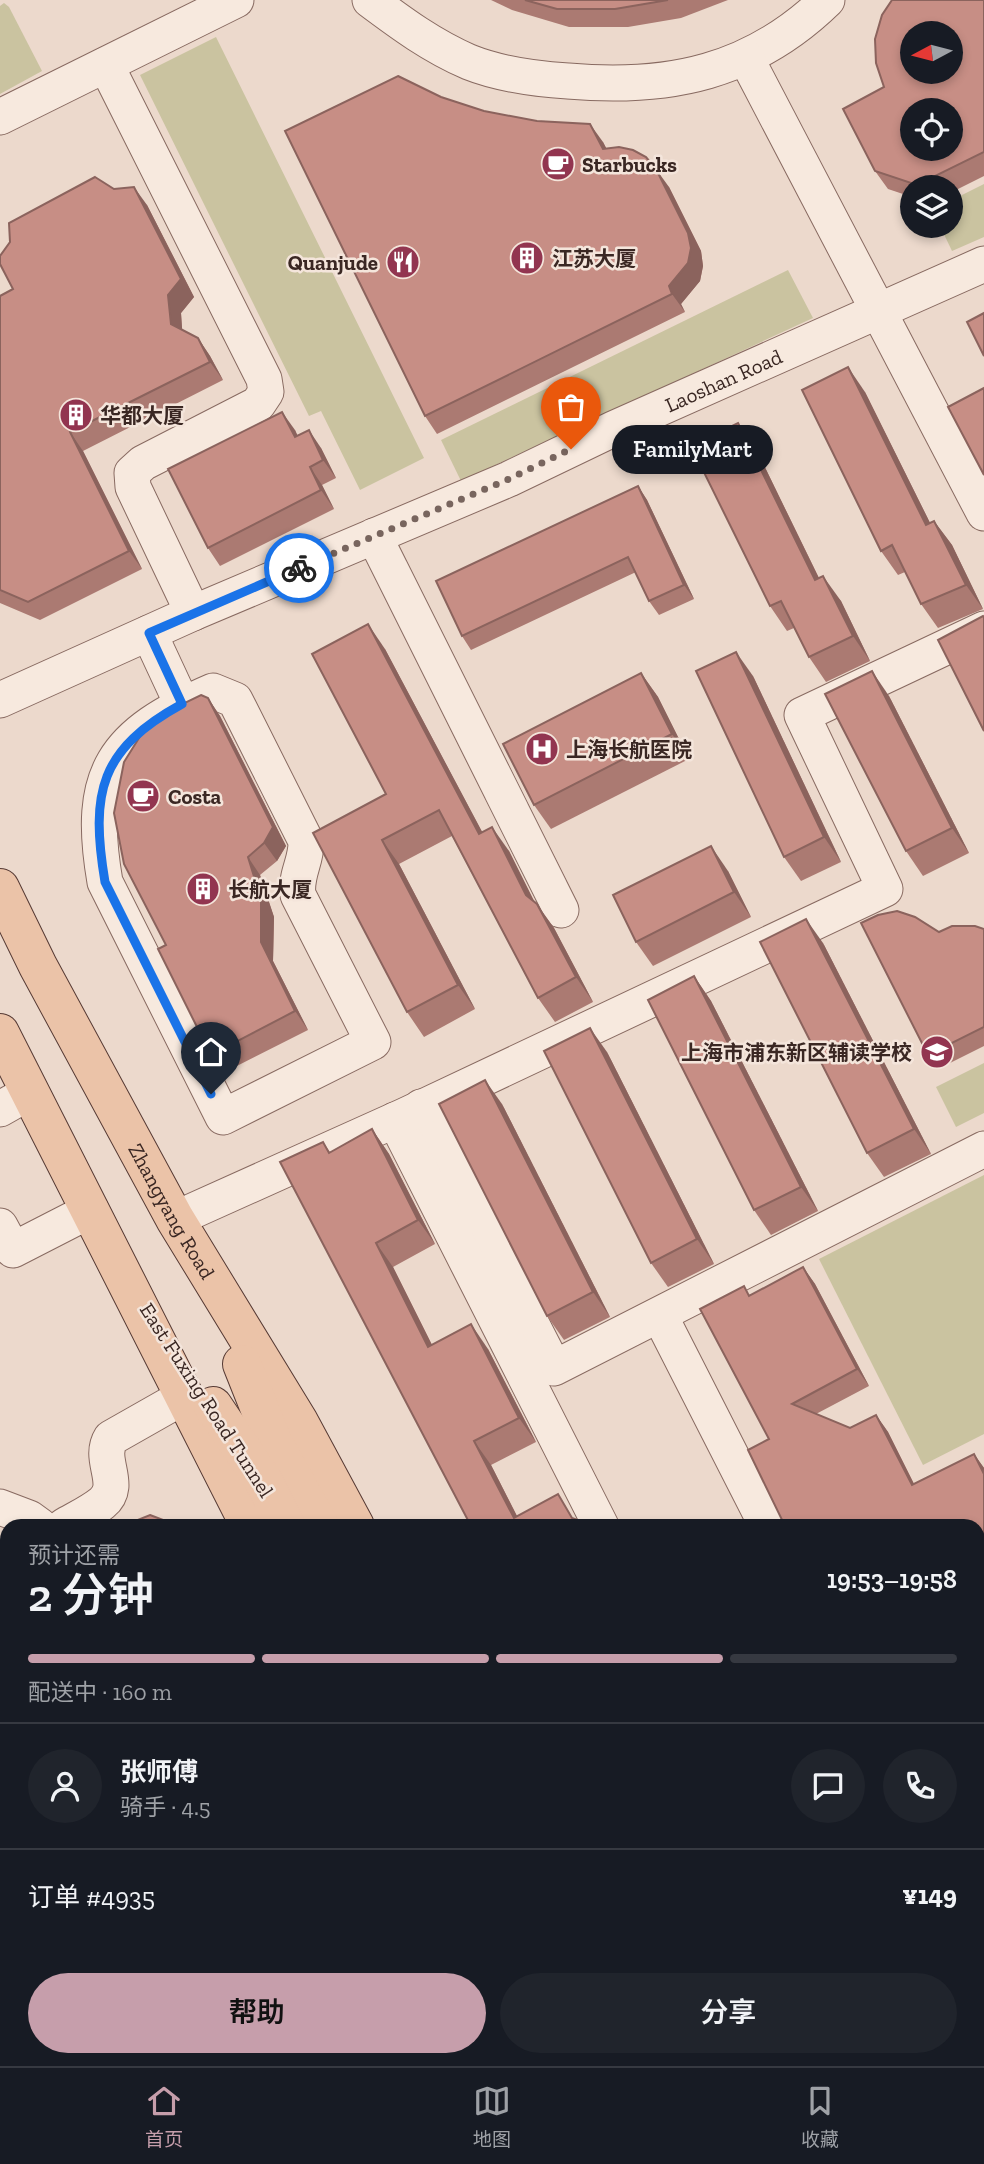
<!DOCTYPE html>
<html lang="zh">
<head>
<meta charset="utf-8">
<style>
  :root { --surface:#171b24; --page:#20242c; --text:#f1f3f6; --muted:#9ea1a6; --line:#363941; --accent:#c69eab }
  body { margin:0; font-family:"Zilla Slab","Noto Sans SC",serif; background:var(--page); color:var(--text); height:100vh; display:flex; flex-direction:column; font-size:26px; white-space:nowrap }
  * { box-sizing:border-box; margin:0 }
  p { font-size:23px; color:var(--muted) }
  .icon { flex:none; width:38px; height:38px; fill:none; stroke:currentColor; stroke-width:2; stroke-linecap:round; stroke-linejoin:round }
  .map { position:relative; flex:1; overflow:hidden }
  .details { position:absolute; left:0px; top:1519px; width:985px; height:548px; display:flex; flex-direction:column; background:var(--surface); border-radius:21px 21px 0 0; box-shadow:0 4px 10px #0003 }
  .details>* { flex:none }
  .needle { width:46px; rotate:263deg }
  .controls { position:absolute; left:900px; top:21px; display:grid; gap:14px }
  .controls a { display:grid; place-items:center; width:63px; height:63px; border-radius:50%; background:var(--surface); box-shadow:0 4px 10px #0003; font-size:35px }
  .pin { position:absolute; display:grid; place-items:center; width:60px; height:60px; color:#fff; margin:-72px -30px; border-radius:50% 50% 50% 0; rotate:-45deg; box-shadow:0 0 7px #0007 }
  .pin .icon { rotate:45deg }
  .courier { position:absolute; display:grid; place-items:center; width:70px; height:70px; margin:-35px; border:5px solid #1a73e8; border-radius:50%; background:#fff; color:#222; box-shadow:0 2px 9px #0007 }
  .bubble { position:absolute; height:49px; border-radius:24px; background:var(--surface); box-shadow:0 4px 10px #0003; font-size:23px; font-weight:600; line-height:49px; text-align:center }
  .overview em { font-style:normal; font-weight:600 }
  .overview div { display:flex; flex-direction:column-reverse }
  .overview { display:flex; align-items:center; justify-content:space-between; height:119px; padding:0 28px }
  h1 { font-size:46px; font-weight:600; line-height:52px }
  .bar { display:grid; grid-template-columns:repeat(4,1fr); gap:10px 7px; align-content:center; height:84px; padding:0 28px }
  .bar i { height:9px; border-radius:5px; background:var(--line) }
  .bar .current { background:var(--accent) }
  .bar p { grid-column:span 4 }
  .line { display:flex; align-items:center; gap:18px; padding:0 28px; border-top:2px solid var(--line) }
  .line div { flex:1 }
  .round { display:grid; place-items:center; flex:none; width:74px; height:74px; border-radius:37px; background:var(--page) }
  .button { display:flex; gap:14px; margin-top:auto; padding:14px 28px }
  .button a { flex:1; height:80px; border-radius:42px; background:var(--accent); color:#111; font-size:28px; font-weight:600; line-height:80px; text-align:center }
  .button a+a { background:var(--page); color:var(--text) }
  .tab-bar { display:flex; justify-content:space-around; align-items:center; height:98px; border-top:2px solid var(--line); background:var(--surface); font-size:19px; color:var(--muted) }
  .tab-bar a { display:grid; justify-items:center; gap:4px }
  .tab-bar .current { color:var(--accent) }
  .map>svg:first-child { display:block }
  .green { fill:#cac3a0 }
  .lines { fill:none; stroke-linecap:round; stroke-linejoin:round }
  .minor-casing { stroke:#886a61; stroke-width:37 }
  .major-casing { stroke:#563a34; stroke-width:40 }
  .minor { stroke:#f7e9de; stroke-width:35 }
  .major { stroke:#ebc3a8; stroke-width:38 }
  .wall { fill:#ab7a72 }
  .shaded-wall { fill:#8b635d }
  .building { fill:#c78e85; stroke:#8b635d; stroke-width:2; fill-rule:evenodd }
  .done { stroke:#78655e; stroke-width:7; stroke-dasharray:0 12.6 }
  .route { stroke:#1a73e8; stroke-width:9 }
  .labels { text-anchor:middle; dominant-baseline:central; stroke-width:5; stroke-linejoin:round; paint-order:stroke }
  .poi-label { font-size:21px; font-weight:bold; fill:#3a2723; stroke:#f4e5db; text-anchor:start }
  .street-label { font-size:21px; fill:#3a2723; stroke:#f4e5db }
</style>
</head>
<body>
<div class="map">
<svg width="984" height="2066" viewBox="0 0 984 2066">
  <rect width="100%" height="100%" fill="#ecd9cc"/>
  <g class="green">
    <path d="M4,3L9,7L42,71L0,94V6Z"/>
    <path d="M216,37L424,458L360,490L321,411L309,416L140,75Z"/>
    <path d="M984,184V237L952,251L940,226H950V201Z"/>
    <path d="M788,270L813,318L461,481L441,440Z"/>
    <path d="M984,1063V1113L956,1127L936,1087Z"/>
    <path d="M984,1175V1434L923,1465L819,1259Z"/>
  </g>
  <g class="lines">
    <defs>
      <g id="minor">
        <path d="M370,0C402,24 432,46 469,62C499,74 536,79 568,81C669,90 753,72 827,0"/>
        <path d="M746,58L984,513"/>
        <path d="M106,65L264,379L266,392L258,404L143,463L132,473L133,487L193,613"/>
        <path d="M0,117L236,0"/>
        <path d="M374,536L561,910"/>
        <path d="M149,633L182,704"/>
        <path d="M213,691L235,700L306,841C307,861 295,874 298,895L373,1042L223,1117L105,882C86,772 113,734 213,691Z"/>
        <path id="s1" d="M0,700L193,613L509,479L613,429L984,264"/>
        <path d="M421,1107L554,1368L984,1149"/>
        <path d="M0,1109L30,1092"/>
        <path d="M395,1120L601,1526"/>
        <path d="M175,1219L404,1116L885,889L802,715L984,629"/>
        <path d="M0,1226L13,1250L91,1210"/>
        <path d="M660,1316L767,1526"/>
        <path d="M0,1507L29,1518L40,1526"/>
        <path d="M64,1526C76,1519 91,1512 102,1503C124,1485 97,1460 111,1438L185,1396"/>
        <path d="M978,1632L984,1629"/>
        <path d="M156,2060L159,2066"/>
        <path d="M955,2060L958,2066"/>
      </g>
      <g id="major">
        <path id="s2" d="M0,888L38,966L175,1219L299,1422L355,1526"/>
        <path d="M0,1033L250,1526"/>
        <path d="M242,1364L273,1442L320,1526"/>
        <path d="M213,1406L263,1480L286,1526"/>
        <path d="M515,2060L519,2066"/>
        <path d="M556,2060L559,2066"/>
        <path d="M589,2060L592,2066"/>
        <path d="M626,2060L629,2066"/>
      </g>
    </defs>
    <use href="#minor" class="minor-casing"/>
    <use href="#major" class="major-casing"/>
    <use href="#minor" class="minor"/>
    <use href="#major" class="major"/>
  </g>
  <g class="wall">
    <path d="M491,0H728L681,18L628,27H569L512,10Z"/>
    <path d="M984,0V176L950,193V187H912V197L888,189L875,171L884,87Z"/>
    <path d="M441,97L484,111L603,142L606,148L669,187L701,251L703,266L700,281L681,304L685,312L437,434L425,416Z"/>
    <path d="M114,189L147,205L194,297L181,313L182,330L198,338L210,356L223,380L83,451L142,569L40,620L0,603V296L13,289Z"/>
    <path d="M865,392L930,523L934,521L952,545L983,609L938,628L921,604L905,572L898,575L881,551Z"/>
    <path d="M295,430L297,436L321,448L336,478L322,485L334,509L220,566L208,548Z"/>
    <path d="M755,447L819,578L841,601L870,661L826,682L809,657L794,628L787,631L770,606Z"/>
    <path d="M638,486L647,500L694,599L659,615L649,601L636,572L471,650L462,636Z"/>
    <path d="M385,649L482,832L509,851L534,901L554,928L593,1002L555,1022L538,998L452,836L399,864L475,1009L424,1037L407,1012L313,833L386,794Z"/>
    <path d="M641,673L658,697L689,759L551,829L534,805Z"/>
    <path d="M753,676L841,862L801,881L784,857Z"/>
    <path d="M889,696L969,853L923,876L906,851Z"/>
    <path d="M208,698L220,716L286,846L277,861L260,875L274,917L273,961L308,1030L223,1073L211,1055L166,945Z"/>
    <path d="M728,871L751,917L653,966L636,942Z"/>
    <path d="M984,929V1046L938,1069L928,1055L939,932Z"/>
    <path d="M823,943L931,1154L884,1177L867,1153Z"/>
    <path d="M694,976L711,1001L818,1211L771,1235L754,1210Z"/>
    <path d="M607,1052L714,1264L668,1287L651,1263Z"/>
    <path d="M502,1104L610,1317L564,1340L547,1316Z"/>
    <path d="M372,1129L389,1154L435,1244L393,1267L432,1345L488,1349L536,1442L491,1465L517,1516L575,1519L583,1522L586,1526H471L323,1142L330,1152Z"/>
    <path d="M803,1267L815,1284L869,1386L816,1414L850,1428L876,1415L888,1432L914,1484L974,1454L984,1468V1597L978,1600V1526L769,1439L750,1295Z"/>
    <path d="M0,1557L7,1566V1691L0,1696Z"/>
    <path d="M0,1808L7,1822V1832H0Z"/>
  </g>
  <g class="shaded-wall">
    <path d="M590,124L603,142L616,167L603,149Z"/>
    <path d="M656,169L669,187L701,251L703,266L700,281L681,304L685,312L672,294L669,286Z"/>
    <path d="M134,187L147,205L194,297L181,313L183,342L171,324Z"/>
    <path d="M198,338L210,356L223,380L210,362Z"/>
    <path d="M848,367L865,392L943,549L926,525Z"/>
    <path d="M282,412L295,430L307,455L295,437Z"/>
    <path d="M738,423L755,447L832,605L815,580Z"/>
    <path d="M309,430L321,448L336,478L323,460Z"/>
    <path d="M70,432L83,451L142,569L129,551Z"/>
    <path d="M310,467L322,485L334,509L321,490Z"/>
    <path d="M638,486L647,500L694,599L684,585Z"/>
    <path d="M934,521L952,545L983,609L966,585Z"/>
    <path d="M823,576L841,601L870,661L853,636Z"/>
    <path d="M368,624L385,649L496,858L479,834Z"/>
    <path d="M736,652L753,676L841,862L824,837Z"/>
    <path d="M872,671L889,696L969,853L952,828Z"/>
    <path d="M641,673L658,697L689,759L672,734Z"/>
    <path d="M208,698L220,716L286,846L277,861L264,843Z"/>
    <path d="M492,827L509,851L543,919L526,895Z"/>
    <path d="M382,840L399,864L475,1009L458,985Z"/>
    <path d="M711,846L728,871L751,917L734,892Z"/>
    <path d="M248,857L260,875L274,917L273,961L308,1030L295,1011L261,942Z"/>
    <path d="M537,904L554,928L593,1002L576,977Z"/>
    <path d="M806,919L823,943L931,1154L914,1129Z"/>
    <path d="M694,976L711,1001L818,1211L801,1187Z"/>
    <path d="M590,1028L607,1052L714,1264L697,1239Z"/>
    <path d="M485,1080L502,1104L610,1317L593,1292Z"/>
    <path d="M372,1129L389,1154L435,1244L418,1220Z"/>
    <path d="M376,1243L393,1267L445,1371L428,1347Z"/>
    <path d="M803,1267L815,1284L869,1386L857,1369Z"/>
    <path d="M471,1324L488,1349L536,1442L519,1418Z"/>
    <path d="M876,1415L888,1432L923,1502L912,1485Z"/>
    <path d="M474,1441L491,1465L522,1526L514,1518Z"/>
    <path d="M974,1454L984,1468V1474Z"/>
    <path d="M7,1661V1676L2,1668Z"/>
    <path d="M0,1808L7,1822V1824L0,1814Z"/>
    <path d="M127,2060H130L133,2066H130Z"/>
    <path d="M435,2060H437L442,2066H437Z"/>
  </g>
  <g class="building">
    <path d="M525,0H668L615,9H557Z"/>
    <path d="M892,0H984V152L917,185L875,171L843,109L884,87L876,63L875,39L882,15ZM912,33H950V72H912ZM912,110H950V149H912Z"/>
    <path d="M398,76L441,97L484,111L537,121L590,124L603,149L619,147L633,150L646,157L656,169L688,233L691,248L688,263L669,286L672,294L425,416L285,131Z"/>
    <path d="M95,177L114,189L134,187L181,279L168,295L171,324L198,338L210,362L70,432L129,551L28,602L0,590V296L13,289L0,264V256L10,242L9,223Z"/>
    <path d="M984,313V356L967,322Z"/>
    <path d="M848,367L926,525L934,521L966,585L921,604L892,545L881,551L802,390Z"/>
    <path d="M984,388V475L948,407Z"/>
    <path d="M282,412L295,437L309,430L323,460L310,467L321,490L208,548L168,469Z"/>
    <path d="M738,423L815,580L823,576L853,636L809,657L781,601L770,606L691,446Z"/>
    <path d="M638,486L684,585L649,601L628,557L462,636L436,581Z"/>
    <path d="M983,616L984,617V731L938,640Z"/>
    <path d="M368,624L479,834L492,827L526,895L537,904L576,977L538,998L439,810L382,840L458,985L407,1012L313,833L386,794L312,654Z"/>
    <path d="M736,652L824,837L784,857L696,671Z"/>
    <path d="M872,671L952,828L906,851L825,694Z"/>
    <path d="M641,673L672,734L534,805L503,744Z"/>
    <path d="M201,695L208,698L273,827L264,843L248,857L261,899V942L295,1011L211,1055L158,949L166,945L124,864L114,813L124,762L144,730L170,710Z"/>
    <path d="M711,846L734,892L636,942L613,895Z"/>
    <path d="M897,911L915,917L939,932L952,926H975L984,929V1027L928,1055L861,923L878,915Z"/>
    <path d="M806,919L914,1129L867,1153L760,942Z"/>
    <path d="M694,976L801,1187L754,1210L648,1000Z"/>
    <path d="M590,1028L697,1239L651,1263L544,1051Z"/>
    <path d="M485,1080L593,1292L547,1316L439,1104Z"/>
    <path d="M372,1129L418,1220L376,1243L428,1347L471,1324L519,1418L474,1441L514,1518L558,1494L572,1518L583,1522L585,1526H471L280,1162L323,1142L329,1153Z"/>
    <path d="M803,1267L857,1369L792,1404L850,1428L876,1415L912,1485L974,1454L984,1474V1574L978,1577V1526H785L748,1450L769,1439L700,1309L744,1286L749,1296Z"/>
    <path d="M150,1515L166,1521L170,1526H131L135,1521Z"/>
    <path d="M0,1557L7,1566V1661L0,1669Z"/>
    <path d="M978,1642L984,1653V1872L978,1861Z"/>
    <path d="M7,1848V2051L0,2038V1851Z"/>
    <path d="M12,2060H127L130,2066H15Z"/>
    <path d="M277,2060H435L437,2066H280Z"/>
    <path d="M737,2060H912L915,2066H740Z"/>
  </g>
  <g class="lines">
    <path class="done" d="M299,568L509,479L571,449"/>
    <path class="route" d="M211,1094L105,882C90,792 100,749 182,704L149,633L299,568"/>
  </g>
  <defs>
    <symbol id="cafe-disc" viewBox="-11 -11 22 22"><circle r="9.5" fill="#923550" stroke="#f4e5db"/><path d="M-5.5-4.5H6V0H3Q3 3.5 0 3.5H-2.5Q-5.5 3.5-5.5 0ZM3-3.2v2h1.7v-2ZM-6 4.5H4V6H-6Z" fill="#fff"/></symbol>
    <symbol id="building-disc" viewBox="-11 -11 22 22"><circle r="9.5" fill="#923550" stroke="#f4e5db"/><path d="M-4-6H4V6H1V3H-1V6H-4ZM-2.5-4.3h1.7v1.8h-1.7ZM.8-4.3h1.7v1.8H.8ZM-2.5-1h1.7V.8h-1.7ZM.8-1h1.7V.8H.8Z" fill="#fff"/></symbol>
    <symbol id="restaurant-disc" viewBox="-11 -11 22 22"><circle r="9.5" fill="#923550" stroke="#f4e5db"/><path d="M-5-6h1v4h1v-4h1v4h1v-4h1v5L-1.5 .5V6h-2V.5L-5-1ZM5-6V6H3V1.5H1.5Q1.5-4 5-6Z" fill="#fff"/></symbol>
    <symbol id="hospital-disc" viewBox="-11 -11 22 22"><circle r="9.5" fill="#923550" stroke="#f4e5db"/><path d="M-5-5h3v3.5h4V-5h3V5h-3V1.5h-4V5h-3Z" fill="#fff"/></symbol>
    <symbol id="school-disc" viewBox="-11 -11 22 22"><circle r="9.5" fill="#923550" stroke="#f4e5db"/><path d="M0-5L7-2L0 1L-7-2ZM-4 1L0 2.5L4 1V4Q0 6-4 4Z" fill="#fff"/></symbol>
  </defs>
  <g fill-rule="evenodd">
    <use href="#cafe-disc" x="539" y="145" width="38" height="38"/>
    <use href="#building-disc" x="508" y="239" width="38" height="38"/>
    <use href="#restaurant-disc" x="384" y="243" width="38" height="38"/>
    <use href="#building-disc" x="57" y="396" width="38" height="38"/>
    <use href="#hospital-disc" x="523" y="730" width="38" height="38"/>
    <use href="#cafe-disc" x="124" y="777" width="38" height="38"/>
    <use href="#building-disc" x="184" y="870" width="38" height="38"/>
    <use href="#school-disc" x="918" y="1033" width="38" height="38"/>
  </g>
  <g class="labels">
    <g class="poi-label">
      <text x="582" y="164">Starbucks</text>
      <text x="552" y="258">江苏大厦</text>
      <text x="378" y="262" text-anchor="end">Quanjude</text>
      <text x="100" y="415">华都大厦</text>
      <text x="566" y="749">上海长航医院</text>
      <text x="168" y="796">Costa</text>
      <text x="228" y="889">长航大厦</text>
      <text x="912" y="1052" text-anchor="end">上海市浦东新区辅读学校</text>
    </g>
    <g class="street-label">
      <text stroke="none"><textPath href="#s1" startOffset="791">Laoshan Road</textPath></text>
      <text stroke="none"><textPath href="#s2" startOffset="366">Zhangyang Road</textPath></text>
      <text transform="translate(207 1400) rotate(57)">East Fuxing Road Tunnel</text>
    </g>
  </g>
</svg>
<div class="controls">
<a><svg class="needle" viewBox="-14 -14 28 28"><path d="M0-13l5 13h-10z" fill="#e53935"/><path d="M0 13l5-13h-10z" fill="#9ea1a6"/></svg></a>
<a><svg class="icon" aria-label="locate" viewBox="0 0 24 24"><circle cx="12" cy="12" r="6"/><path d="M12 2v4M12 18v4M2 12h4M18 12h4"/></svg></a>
<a><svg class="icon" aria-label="layers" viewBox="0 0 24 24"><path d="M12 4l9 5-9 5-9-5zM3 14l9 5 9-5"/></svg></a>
</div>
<div class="pin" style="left:571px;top:449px;background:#ea580c"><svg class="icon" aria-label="bag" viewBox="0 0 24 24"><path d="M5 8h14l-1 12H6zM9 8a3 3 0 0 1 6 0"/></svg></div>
<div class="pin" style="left:211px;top:1094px;background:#1f2937"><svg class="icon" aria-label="home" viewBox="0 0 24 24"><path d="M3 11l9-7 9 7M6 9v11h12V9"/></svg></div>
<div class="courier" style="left:299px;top:568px"><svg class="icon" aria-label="bike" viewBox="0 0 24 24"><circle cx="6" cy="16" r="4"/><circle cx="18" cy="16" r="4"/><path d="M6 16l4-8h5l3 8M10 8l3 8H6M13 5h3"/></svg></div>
<div class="bubble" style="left:612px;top:425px;width:161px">FamilyMart</div>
<section class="details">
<div class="overview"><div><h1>2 分钟</h1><p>预计还需</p></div><em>19:53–19:58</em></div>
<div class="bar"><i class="current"></i><i class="current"></i><i class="current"></i><i></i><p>配送中 · 160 m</p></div>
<div class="line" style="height:126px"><a class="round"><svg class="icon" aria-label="person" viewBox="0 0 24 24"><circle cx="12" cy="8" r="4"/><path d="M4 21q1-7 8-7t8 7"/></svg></a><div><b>张师傅</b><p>骑手 · 4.5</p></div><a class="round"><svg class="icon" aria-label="chat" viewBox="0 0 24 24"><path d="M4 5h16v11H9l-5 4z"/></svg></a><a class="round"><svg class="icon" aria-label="phone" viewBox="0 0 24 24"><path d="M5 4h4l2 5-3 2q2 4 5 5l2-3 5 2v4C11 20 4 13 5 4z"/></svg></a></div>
<div class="line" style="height:91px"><div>订单 #4935</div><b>¥149</b></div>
<div class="button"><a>帮助</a><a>分享</a></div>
</section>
</div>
<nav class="tab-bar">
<a class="current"><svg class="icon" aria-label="home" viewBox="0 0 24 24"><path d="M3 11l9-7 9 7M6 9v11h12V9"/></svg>首页</a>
<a><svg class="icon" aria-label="map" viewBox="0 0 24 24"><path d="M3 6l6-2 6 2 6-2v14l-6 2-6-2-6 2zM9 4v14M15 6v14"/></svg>地图</a>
<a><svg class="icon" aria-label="saved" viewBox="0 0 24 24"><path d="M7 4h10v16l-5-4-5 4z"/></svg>收藏</a>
</nav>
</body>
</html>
